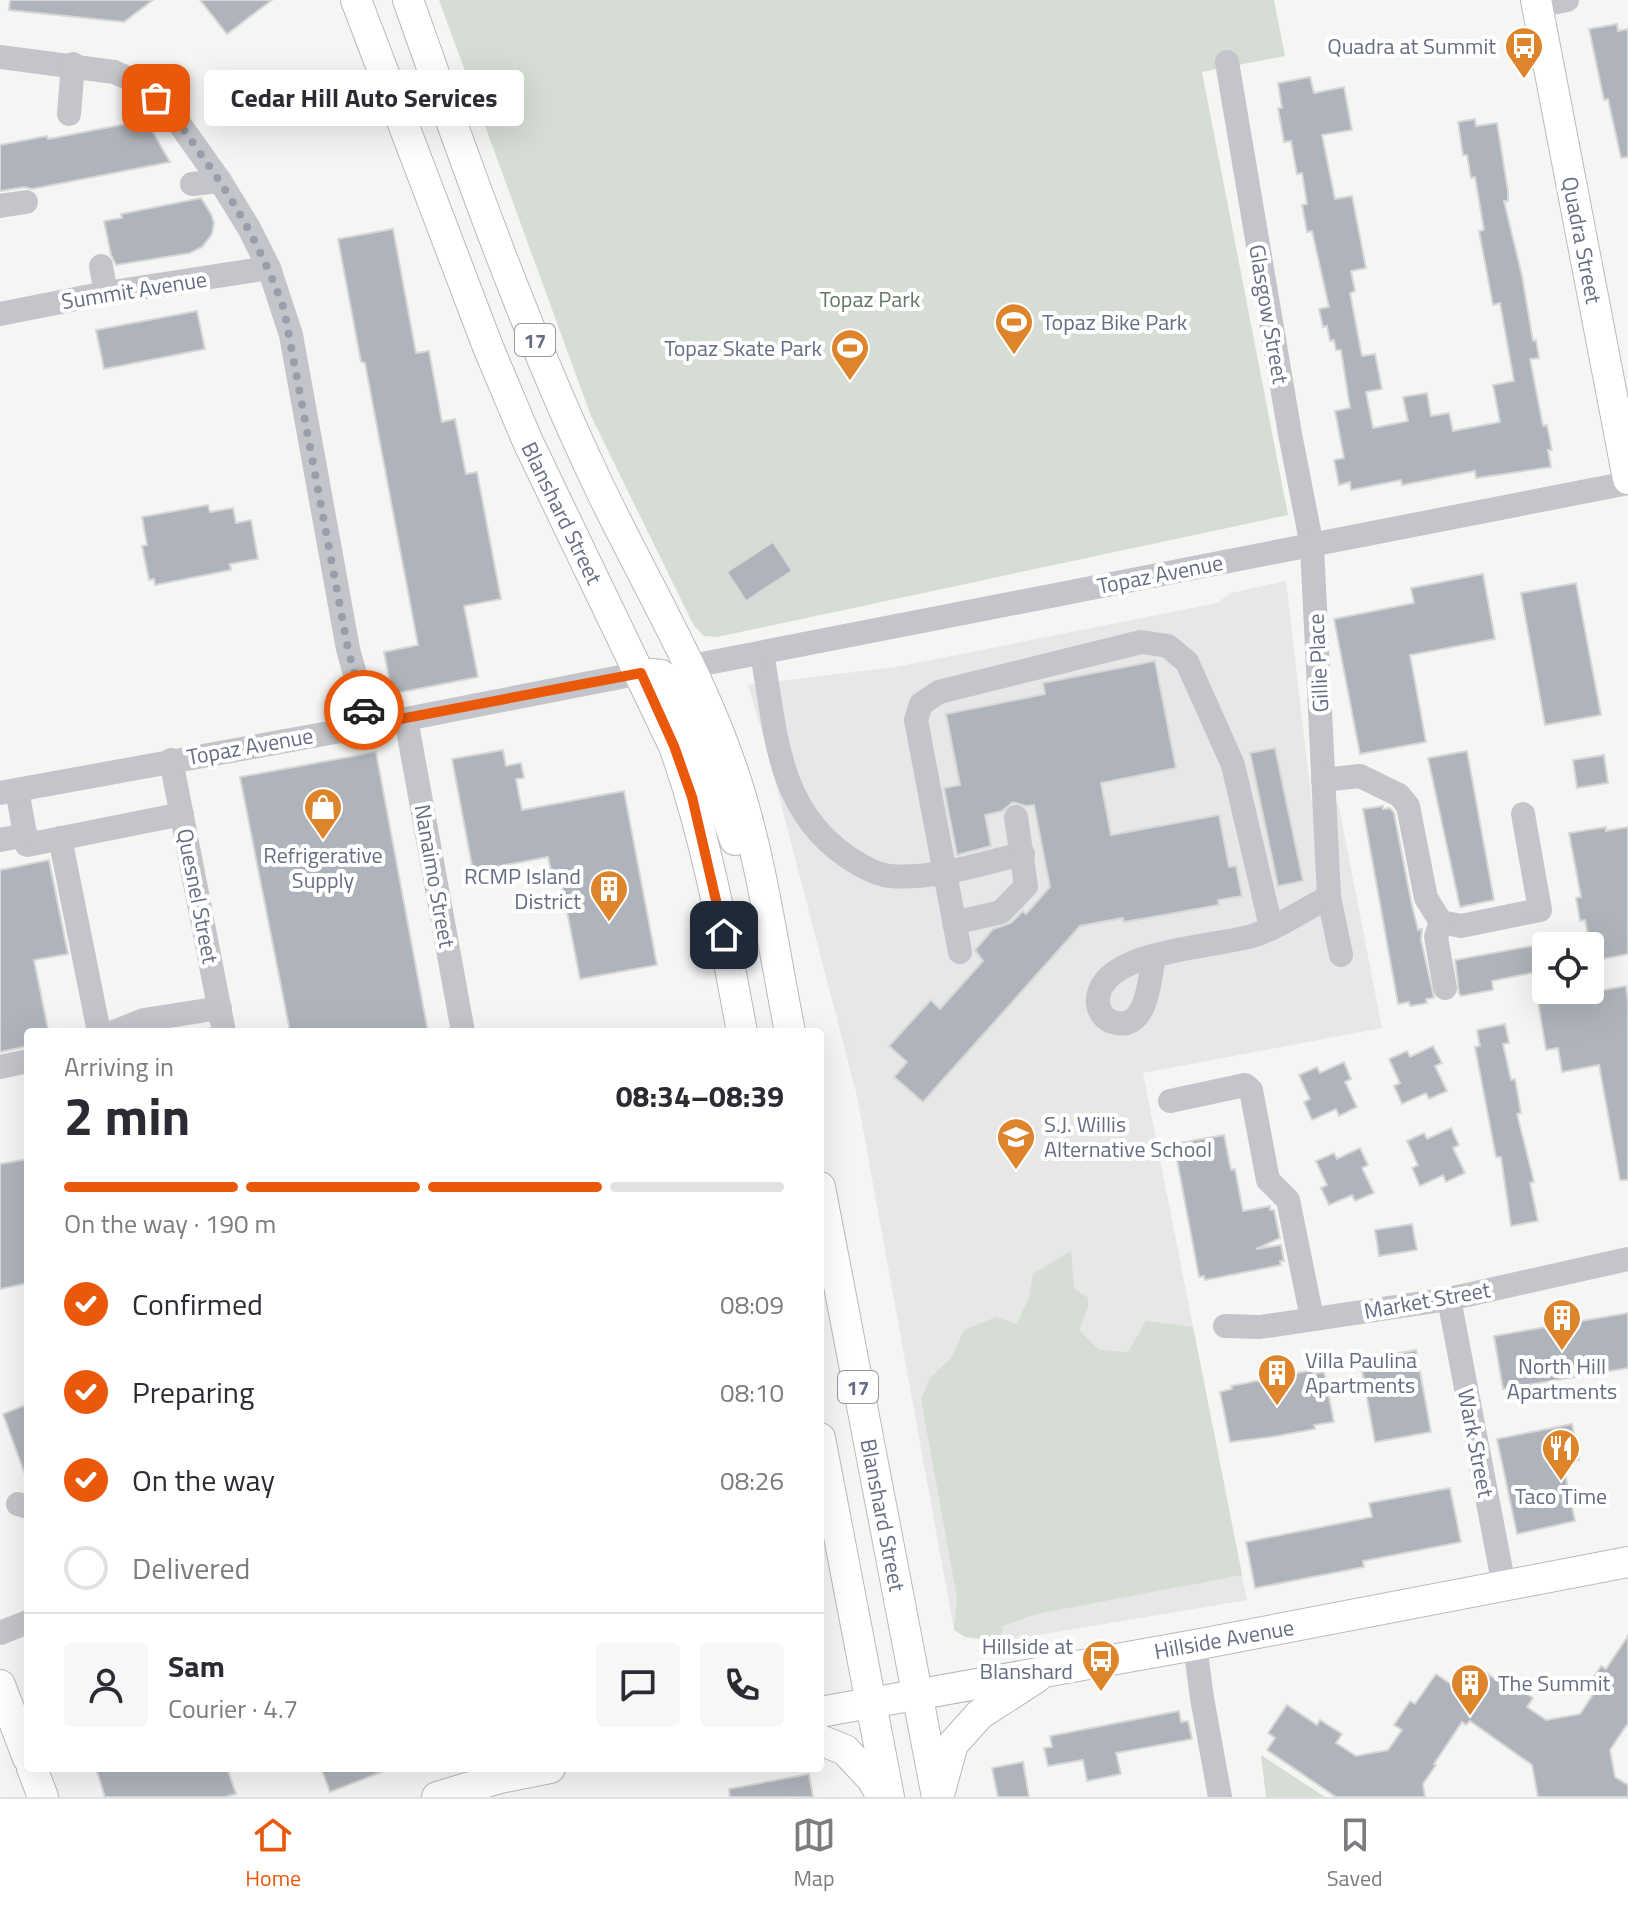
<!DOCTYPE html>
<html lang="en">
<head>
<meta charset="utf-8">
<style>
  :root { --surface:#fff; --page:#f7f7f7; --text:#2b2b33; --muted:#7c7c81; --line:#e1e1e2; --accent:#ea580c }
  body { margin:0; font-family:"Titillium Web",sans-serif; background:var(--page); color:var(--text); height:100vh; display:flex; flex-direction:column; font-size:30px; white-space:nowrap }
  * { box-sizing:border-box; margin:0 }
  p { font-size:26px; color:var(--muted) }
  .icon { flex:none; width:44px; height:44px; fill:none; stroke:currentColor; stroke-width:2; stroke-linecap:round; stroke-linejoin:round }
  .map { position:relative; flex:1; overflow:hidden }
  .panel { position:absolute; left:24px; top:1028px; width:800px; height:744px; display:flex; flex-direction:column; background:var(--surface); border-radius:8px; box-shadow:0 8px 32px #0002 }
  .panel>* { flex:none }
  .tools { position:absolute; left:1532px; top:932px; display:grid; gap:16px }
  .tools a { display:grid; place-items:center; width:72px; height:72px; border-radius:8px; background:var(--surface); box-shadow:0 8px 32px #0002; font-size:40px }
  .pin { position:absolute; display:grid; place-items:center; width:68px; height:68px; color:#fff; margin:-34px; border-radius:16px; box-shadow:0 4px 12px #0006 }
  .courier { position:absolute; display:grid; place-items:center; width:80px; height:80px; margin:-40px; border:6px solid #ea580c; border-radius:50%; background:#fff; color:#222; box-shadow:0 2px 10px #0007 }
  .bubble { position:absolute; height:56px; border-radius:8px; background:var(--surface); box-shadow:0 8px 32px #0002; font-size:26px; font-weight:700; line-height:56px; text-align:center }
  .overview em { font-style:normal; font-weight:700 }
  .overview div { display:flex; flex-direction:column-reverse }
  .overview { display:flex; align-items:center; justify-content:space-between; height:136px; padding:0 40px }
  h1 { font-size:52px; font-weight:700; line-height:60px }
  .bar { display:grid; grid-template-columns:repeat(4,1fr); gap:12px 8px; align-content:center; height:96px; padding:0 40px }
  .bar i { height:10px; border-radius:6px; background:var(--line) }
  .bar .current { background:var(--accent) }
  .bar p { grid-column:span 4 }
  .line { display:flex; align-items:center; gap:20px; padding:0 40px; border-top:2px solid var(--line) }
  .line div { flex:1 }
  .round { display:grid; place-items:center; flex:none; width:84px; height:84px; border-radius:8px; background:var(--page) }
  ol { padding:0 40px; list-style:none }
  li { display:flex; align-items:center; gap:24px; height:88px }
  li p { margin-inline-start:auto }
  li .icon { padding:8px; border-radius:50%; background:var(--accent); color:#fff; stroke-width:4 }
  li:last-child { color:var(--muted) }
  li i { width:44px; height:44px; border:4px solid var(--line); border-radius:50% }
  .tab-bar { display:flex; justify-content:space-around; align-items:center; height:112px; border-top:2px solid var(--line); background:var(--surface); font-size:22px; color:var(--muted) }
  .tab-bar a { display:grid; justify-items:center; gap:4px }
  .tab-bar .current { color:var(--accent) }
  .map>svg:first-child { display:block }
  .built { fill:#e6e7e6 }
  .green { fill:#d5ddd4 }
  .building { fill:#afb3bb; stroke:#d7d8d5; stroke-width:2 }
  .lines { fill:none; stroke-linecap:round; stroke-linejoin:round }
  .major-casing { stroke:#b9babf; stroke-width:32 }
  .minor { stroke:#c4c5ca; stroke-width:24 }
  .major { stroke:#fff; stroke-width:30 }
  .done { stroke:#989eaa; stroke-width:8; stroke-dasharray:0 14.4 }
  .route { stroke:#ea580c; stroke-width:10 }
  .labels { text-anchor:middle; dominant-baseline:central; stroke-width:8; stroke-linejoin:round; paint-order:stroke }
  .shield { fill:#fff; stroke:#949aa8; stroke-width:2 }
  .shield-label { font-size:20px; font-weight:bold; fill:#666e83 }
  .poi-label { font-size:22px; fill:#666e83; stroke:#fff; text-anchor:end }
  .street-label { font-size:22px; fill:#666e83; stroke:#fff }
  .park-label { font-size:22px; fill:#657a66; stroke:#fff }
</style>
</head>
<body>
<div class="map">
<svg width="1628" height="1797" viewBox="0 0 1628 1797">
  <rect width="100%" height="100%" fill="#f5f6f3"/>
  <path class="built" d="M1286,581L1312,804L1338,802L1382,1028L1143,1073L1247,1600L997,1642L965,1637L954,1630L857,1096L763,735L748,685L896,667L1217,603L1231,593Z"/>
  <g class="green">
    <path d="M439,0H1274L1285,56L1202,72L1288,515L717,637L704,636L694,626L591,416Z"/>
    <path d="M1071,1251L1074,1288L1088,1298V1307L1079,1330L1099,1350L1128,1352L1146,1321L1193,1327L1242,1575L1036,1614L1003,1626L1000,1641L965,1637L954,1630L957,1598L921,1399L931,1377L951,1358L964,1330L996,1317L1017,1324L1029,1297L1033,1274Z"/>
    <path d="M1261,1755L1325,1797H1266Z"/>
  </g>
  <g class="building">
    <path d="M10,0H153L124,22L9,10Z"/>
    <path d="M200,0H272L227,34Z"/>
    <path d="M1617,24L1618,31L1628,29V157L1621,158L1608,99L1604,100L1589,29Z"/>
    <path d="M1310,77L1314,93L1344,87L1352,130L1322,135L1335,199L1352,196L1366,268L1351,271L1355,291L1350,293L1362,356L1375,354L1382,389L1366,392L1373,428L1408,421L1403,397L1427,393L1431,416L1449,413L1453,431L1500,422L1493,385L1514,381L1500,303L1493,305L1479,231L1484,230L1475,177L1471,178L1467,155H1463L1458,122L1475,119L1476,126L1497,123L1508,191V201H1504L1522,276L1533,341L1536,340L1539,358L1530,359L1543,426L1547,425L1552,450H1548L1551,467L1476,478L1475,471L1402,485L1401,480L1351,490L1350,482L1339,485L1334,460L1344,458L1335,411L1350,408L1341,350H1336L1334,340L1330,341L1327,326L1323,327L1319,309L1329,307L1312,231L1307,232L1302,205L1307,204L1302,173L1297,174L1291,141L1284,142L1278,108H1282L1278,83Z"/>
    <path d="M146,120L170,162L32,189L24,187L0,191V145L47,136L48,139Z"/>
    <path d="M201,198L211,214L214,223L212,234L202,247L190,253L116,265L111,255L104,221L122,218L121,214Z"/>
    <path d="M393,229L416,353L429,351L442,422L455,419L466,474L477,472L501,599L464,606L478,677L392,694L384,652L418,645L365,363L361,362L338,239Z"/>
    <path d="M197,311L205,349L104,369L96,330Z"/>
    <path d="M208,505L210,512L233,508L236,523L251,520L258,559L230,564L231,570L155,585L154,579L149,580L142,546L147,545L142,517Z"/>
    <path d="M773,542L792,571L746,601L727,572Z"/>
    <path d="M1483,574L1495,639L1410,655L1426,742L1360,754L1334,619L1414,603L1411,588Z"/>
    <path d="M1576,583L1601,715L1545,725L1521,593Z"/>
    <path d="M1155,661L1176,768L1101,783L1111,835L1219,815L1229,867L1236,866L1242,896L1218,900L1219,905L1124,922L1123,918L1080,926L923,1102L894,1077L907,1062L889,1046L931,1000L940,1009L983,961L975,950L993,929L1011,923L1023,911L1026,914L1050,887L1034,805L1026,806L1013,802L1002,811L985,815L991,846L957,855L944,788L960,785L946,714L1045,694L1043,683Z"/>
    <path d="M1275,748L1303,881L1278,886L1250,753Z"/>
    <path d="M503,750L506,766L521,763L524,778L516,779L522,810L624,791L657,965L580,979L561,880L553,881L548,857L473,871L452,759Z"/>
    <path d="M1467,751L1494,900L1460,907L1428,758Z"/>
    <path d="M376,752L428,1032H290L240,777Z"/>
    <path d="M1604,755L1608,783L1577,788L1573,760Z"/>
    <path d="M1383,806V809L1390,808L1394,813L1411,901L1418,930L1422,929L1421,940L1434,998L1426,999L1427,1003L1410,1006L1409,1002L1398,1004L1363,809Z"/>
    <path d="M1606,827V831L1628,827V954L1593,961L1585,920L1580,921L1576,898L1581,897L1569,833Z"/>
    <path d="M49,860L68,954L34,960L48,1029L28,1032V1046L0,1052V870Z"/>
    <path d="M1543,944L1546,970L1492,981L1493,990L1461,996L1459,993L1455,960Z"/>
    <path d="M1626,986L1628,1000V1180H1620L1599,1065L1562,1072L1558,1048L1546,1050L1538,1002Z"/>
    <path d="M1505,1024L1509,1043L1503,1044L1511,1080L1515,1079L1521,1113L1517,1114L1534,1182L1530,1183L1538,1221L1511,1226L1501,1157H1496L1475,1047L1480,1046L1477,1030Z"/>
    <path d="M1433,1046L1442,1063L1435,1066L1447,1091L1429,1099L1426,1093L1402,1104L1394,1086L1400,1083L1389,1059L1407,1051L1410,1057Z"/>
    <path d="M1344,1062L1351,1079L1345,1082L1357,1107L1339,1116L1336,1109L1312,1120L1304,1102L1310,1099L1299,1075L1317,1067L1320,1073Z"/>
    <path d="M1451,1128L1459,1145L1453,1148L1465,1173L1446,1182L1443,1175L1420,1186L1412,1168L1418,1165L1407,1141L1424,1133L1427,1139Z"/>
    <path d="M1224,1135L1231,1170L1235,1169L1243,1211L1270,1206V1210H1274L1280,1238L1256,1249L1281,1245L1284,1261H1280L1281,1265L1205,1280L1204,1276L1199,1277L1174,1144Z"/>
    <path d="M1360,1148L1368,1165L1362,1168L1374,1193L1355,1201L1352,1195L1329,1205L1321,1188L1327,1185L1316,1161L1334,1153L1337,1159Z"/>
    <path d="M28,1159V1283L0,1289V1164Z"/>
    <path d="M1412,1224L1417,1250L1379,1256L1375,1230Z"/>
    <path d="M1628,1313V1368L1503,1389L1494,1336Z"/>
    <path d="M1416,1350L1431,1432L1375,1442L1360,1360Z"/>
    <path d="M1312,1370L1313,1374L1324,1372L1334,1422L1314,1425L1315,1429L1271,1437L1230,1442L1220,1392L1232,1389L1231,1386Z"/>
    <path d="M28,1404V1476L26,1477L3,1414Z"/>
    <path d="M1572,1424L1579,1460L1563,1464L1575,1521L1517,1534L1497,1439Z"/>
    <path d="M1450,1488L1461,1542L1363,1561L1364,1567L1255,1588L1246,1542L1372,1517L1369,1503Z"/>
    <path d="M1628,1636V1723L1610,1750L1615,1777L1628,1785V1797H1538L1532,1765L1470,1721L1466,1725L1462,1722L1434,1764L1436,1765L1423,1784L1425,1797H1336L1267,1750L1275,1738L1268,1733L1287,1705L1317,1725L1320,1720L1342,1734L1336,1743L1356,1756L1388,1750L1402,1730L1394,1725L1410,1701L1415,1704L1436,1674L1460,1690L1476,1666L1507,1687L1510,1683L1533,1698L1527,1707L1546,1720L1580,1714L1594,1693L1586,1688L1601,1666L1606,1669Z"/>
    <path d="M1179,1711L1181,1722L1188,1721L1192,1739L1116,1753L1121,1774L1087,1781L1083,1760L1048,1766L1044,1748L1052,1747L1050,1736Z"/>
    <path d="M1023,1762L1029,1797H998L992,1768Z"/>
    <path d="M96,1768H227L236,1794L224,1797H105Z"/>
    <path d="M321,1768H388L389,1769L330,1792Z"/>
    <path d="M809,1774L813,1797H730L729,1789Z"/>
  </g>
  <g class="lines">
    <defs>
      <g id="major">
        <path d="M356,0L488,347L528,442L674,746C707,839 724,935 742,1032"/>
        <path d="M408,0C465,161 522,323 595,478C644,582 705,679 739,790C763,868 774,952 790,1032"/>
        <path d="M1536,0L1628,479"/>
        <path d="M641,673L661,675L672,684L705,757L735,840"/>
        <path d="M820,1187L937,1797"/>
        <path d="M820,1438L889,1797"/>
        <path d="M0,1685L28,1758"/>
        <path d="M820,1712L1195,1645L1628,1562"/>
        <path d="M820,1740L845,1750L872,1779L882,1797"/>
        <path d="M32,1768L43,1797"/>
        <path d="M940,1791L953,1744L980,1714L1036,1678"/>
        <path d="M437,1797L500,1778L550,1768"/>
      </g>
    </defs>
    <use href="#major" class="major-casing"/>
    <g class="minor">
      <path d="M1537,6L1567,0"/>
      <path d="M0,57L114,72L140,83L171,112L220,181L249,228L269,268L291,335L348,649L369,725"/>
      <path d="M1227,62L1290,434L1312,546L1329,897L1341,955"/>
      <path d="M69,114L73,64"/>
      <path d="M192,184L220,181"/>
      <path d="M0,206L26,202"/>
      <path d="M101,266L106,293"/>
      <path d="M0,314L106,293L269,268"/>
      <path d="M762,653C776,730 776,807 846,856C858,864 876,875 890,876C934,880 981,863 1023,854"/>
      <path d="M692,666L1628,483"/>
      <path d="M406,719L463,1032"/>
      <path d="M171,760L224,1032"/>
      <path d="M1323,780L1360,776L1399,795L1408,806L1426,898L1441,922L1461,926L1540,910L1523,814"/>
      <path d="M17,790L27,845L182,814"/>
      <path d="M0,793L406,719L641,673"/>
      <path d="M60,838L99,1032"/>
      <path d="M0,840L26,835"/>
      <path d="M1441,922L1436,937L1445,988"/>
      <path d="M954,923L1001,912L1026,886L1016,817"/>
      <path d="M960,952L916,720L921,704L939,692L1141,642L1168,646L1187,662L1233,765L1271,927"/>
      <path d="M1154,956C1150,976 1148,1029 1117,1023C1111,1022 1105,1019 1102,1014C1097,1007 1097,998 1100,990C1115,950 1214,947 1252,936C1276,929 1305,909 1329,897"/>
      <path d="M114,1032L144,1020L220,1008"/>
      <path d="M0,1067L28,1061"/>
      <path d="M1170,1101L1245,1085L1251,1090L1268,1180L1288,1200L1312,1318"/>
      <path d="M1449,1299L1504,1586"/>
      <path d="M1225,1326L1260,1327L1449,1299L1628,1259"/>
      <path d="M18,1504L28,1507"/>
      <path d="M0,1633L28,1622"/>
      <path d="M1195,1645L1202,1698L1220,1797"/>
    </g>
    <use href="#major" class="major"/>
  </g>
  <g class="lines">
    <path class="done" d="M156,98C174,115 188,135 202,156C237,204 264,254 284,309L348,649L364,710"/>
    <path class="route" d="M364,710L369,725L641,673L674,746L692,797L724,935"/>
  </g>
  <defs>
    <symbol id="bus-pin" viewBox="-11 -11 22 30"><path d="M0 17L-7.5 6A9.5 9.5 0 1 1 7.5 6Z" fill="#de842b" stroke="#fff"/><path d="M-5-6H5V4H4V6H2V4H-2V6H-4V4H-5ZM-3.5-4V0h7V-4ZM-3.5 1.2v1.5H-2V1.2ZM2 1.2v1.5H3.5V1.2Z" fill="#fff"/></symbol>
    <symbol id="stadium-pin" viewBox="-11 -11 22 30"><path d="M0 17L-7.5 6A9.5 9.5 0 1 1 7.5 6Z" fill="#de842b" stroke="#fff"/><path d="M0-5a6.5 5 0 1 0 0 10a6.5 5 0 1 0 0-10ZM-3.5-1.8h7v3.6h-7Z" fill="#fff"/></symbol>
    <symbol id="shop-pin" viewBox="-11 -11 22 30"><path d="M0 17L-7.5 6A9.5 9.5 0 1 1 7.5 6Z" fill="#de842b" stroke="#fff"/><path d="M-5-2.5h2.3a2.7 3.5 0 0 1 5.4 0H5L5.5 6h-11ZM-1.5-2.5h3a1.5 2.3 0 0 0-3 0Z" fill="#fff"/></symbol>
    <symbol id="building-pin" viewBox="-11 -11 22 30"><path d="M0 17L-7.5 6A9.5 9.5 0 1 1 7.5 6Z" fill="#de842b" stroke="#fff"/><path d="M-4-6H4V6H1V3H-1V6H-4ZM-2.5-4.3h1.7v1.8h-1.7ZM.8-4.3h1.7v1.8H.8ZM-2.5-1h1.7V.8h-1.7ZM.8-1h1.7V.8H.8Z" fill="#fff"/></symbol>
    <symbol id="school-pin" viewBox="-11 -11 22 30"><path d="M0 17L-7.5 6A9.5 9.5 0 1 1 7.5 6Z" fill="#de842b" stroke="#fff"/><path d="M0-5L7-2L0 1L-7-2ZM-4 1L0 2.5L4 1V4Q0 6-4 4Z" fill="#fff"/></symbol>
    <symbol id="restaurant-pin" viewBox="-11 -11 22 30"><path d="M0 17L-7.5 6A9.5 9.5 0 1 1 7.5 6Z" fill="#de842b" stroke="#fff"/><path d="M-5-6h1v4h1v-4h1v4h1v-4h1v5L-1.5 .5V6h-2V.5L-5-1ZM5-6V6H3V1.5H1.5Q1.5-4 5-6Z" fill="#fff"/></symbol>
  </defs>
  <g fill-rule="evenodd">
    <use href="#bus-pin" x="1502" y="24" width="44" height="60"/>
    <use href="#stadium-pin" x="992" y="300" width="44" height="60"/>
    <use href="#stadium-pin" x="828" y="326" width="44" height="60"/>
    <use href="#shop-pin" x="301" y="785" width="44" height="60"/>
    <use href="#building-pin" x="587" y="867" width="44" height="60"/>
    <use href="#school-pin" x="994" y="1115" width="44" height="60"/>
    <use href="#building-pin" x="1540" y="1296" width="44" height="60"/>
    <use href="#building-pin" x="1255" y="1351" width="44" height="60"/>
    <use href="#restaurant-pin" x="1539" y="1426" width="44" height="60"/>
    <use href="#bus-pin" x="1079" y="1637" width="44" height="60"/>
    <use href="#building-pin" x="1448" y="1661" width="44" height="60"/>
  </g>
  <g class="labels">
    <g class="shield">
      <rect x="515" y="324" width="40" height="32" rx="6"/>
      <rect x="838" y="1371" width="40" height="32" rx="6"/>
    </g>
    <g class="shield-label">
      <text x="535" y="340">17</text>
      <text x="858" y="1387">17</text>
    </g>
    <g class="poi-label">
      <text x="1496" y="46">Quadra at Summit</text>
      <text x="1042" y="322" text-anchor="start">Topaz Bike Park</text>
      <text x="822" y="348">Topaz Skate Park</text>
      <text x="323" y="855" text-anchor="middle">Refrigerative<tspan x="323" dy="25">Supply</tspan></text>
      <text x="581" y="876">RCMP Island<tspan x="581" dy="25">District</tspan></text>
      <text x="1044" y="1124" text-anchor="start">S.J. Willis<tspan x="1044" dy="25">Alternative School</tspan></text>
      <text x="1305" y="1360" text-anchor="start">Villa Paulina<tspan x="1305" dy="25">Apartments</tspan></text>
      <text x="1562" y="1366" text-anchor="middle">North Hill<tspan x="1562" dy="25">Apartments</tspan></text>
      <text x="1561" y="1496" text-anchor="middle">Taco Time</text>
      <text x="1073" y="1646">Hillside at<tspan x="1073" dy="25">Blanshard</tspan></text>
      <text x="1498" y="1683" text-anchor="start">The Summit</text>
    </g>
    <g class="street-label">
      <text transform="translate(1582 240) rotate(79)">Quadra Street</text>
      <text transform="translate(134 290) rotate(-9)">Summit Avenue</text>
      <text transform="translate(1269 314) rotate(80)">Glasgow Street</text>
      <text transform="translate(562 513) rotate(64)">Blanshard Street</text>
      <text transform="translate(1160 574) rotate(-11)">Topaz Avenue</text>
      <text transform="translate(1318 663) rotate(-93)">Gillie Place</text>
      <text transform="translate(250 746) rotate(-10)">Topaz Avenue</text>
      <text transform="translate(435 876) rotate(80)">Nanaimo Street</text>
      <text transform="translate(198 896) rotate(79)">Quesnel Street</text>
      <text transform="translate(1427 1300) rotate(-10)">Market Street</text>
      <text transform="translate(1476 1443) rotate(79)">Wark Street</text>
      <text transform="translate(883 1515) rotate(79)">Blanshard Street</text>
      <text transform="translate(1224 1639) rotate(-10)">Hillside Avenue</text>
    </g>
    <g class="park-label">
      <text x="870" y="299">Topaz Park</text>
    </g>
  </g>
</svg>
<div class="tools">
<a><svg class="icon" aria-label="locate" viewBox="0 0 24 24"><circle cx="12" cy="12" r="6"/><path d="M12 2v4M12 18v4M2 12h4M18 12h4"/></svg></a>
</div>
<div class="pin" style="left:156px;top:98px;background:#ea580c"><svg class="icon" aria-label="bag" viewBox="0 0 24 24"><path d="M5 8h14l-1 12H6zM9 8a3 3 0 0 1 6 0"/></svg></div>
<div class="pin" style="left:724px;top:935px;background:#1f2937"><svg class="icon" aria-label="home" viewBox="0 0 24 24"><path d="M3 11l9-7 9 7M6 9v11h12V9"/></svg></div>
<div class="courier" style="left:364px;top:710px"><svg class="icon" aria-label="car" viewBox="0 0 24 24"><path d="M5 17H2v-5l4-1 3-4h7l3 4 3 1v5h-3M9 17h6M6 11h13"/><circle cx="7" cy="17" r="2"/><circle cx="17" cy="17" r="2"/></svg></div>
<div class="bubble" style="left:204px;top:70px;width:320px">Cedar Hill Auto Services</div>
<section class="panel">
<div class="overview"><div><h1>2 min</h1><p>Arriving in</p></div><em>08:34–08:39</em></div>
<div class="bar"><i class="current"></i><i class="current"></i><i class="current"></i><i></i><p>On the way · 190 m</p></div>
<ol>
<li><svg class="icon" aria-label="check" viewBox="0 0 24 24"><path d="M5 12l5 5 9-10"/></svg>Confirmed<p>08:09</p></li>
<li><svg class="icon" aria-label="check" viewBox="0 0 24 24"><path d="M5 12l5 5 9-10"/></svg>Preparing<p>08:10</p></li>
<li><svg class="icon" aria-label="check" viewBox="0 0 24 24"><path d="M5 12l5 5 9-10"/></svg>On the way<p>08:26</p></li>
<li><i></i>Delivered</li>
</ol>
<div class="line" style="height:144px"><a class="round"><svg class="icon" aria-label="person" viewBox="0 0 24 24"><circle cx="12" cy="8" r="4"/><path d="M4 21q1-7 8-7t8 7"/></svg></a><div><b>Sam</b><p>Courier · 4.7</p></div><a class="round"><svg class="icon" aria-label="chat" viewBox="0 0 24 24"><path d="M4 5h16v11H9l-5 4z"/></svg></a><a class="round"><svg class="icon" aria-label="phone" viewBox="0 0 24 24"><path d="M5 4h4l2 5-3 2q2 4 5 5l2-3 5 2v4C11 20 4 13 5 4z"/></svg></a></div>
</section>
</div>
<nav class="tab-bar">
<a class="current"><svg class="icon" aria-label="home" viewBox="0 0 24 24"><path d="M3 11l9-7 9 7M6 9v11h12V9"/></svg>Home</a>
<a><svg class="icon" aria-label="map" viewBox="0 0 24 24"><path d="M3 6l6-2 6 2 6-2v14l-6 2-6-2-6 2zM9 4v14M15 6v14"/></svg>Map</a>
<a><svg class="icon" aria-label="saved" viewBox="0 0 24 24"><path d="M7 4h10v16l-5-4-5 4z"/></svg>Saved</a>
</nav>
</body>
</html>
